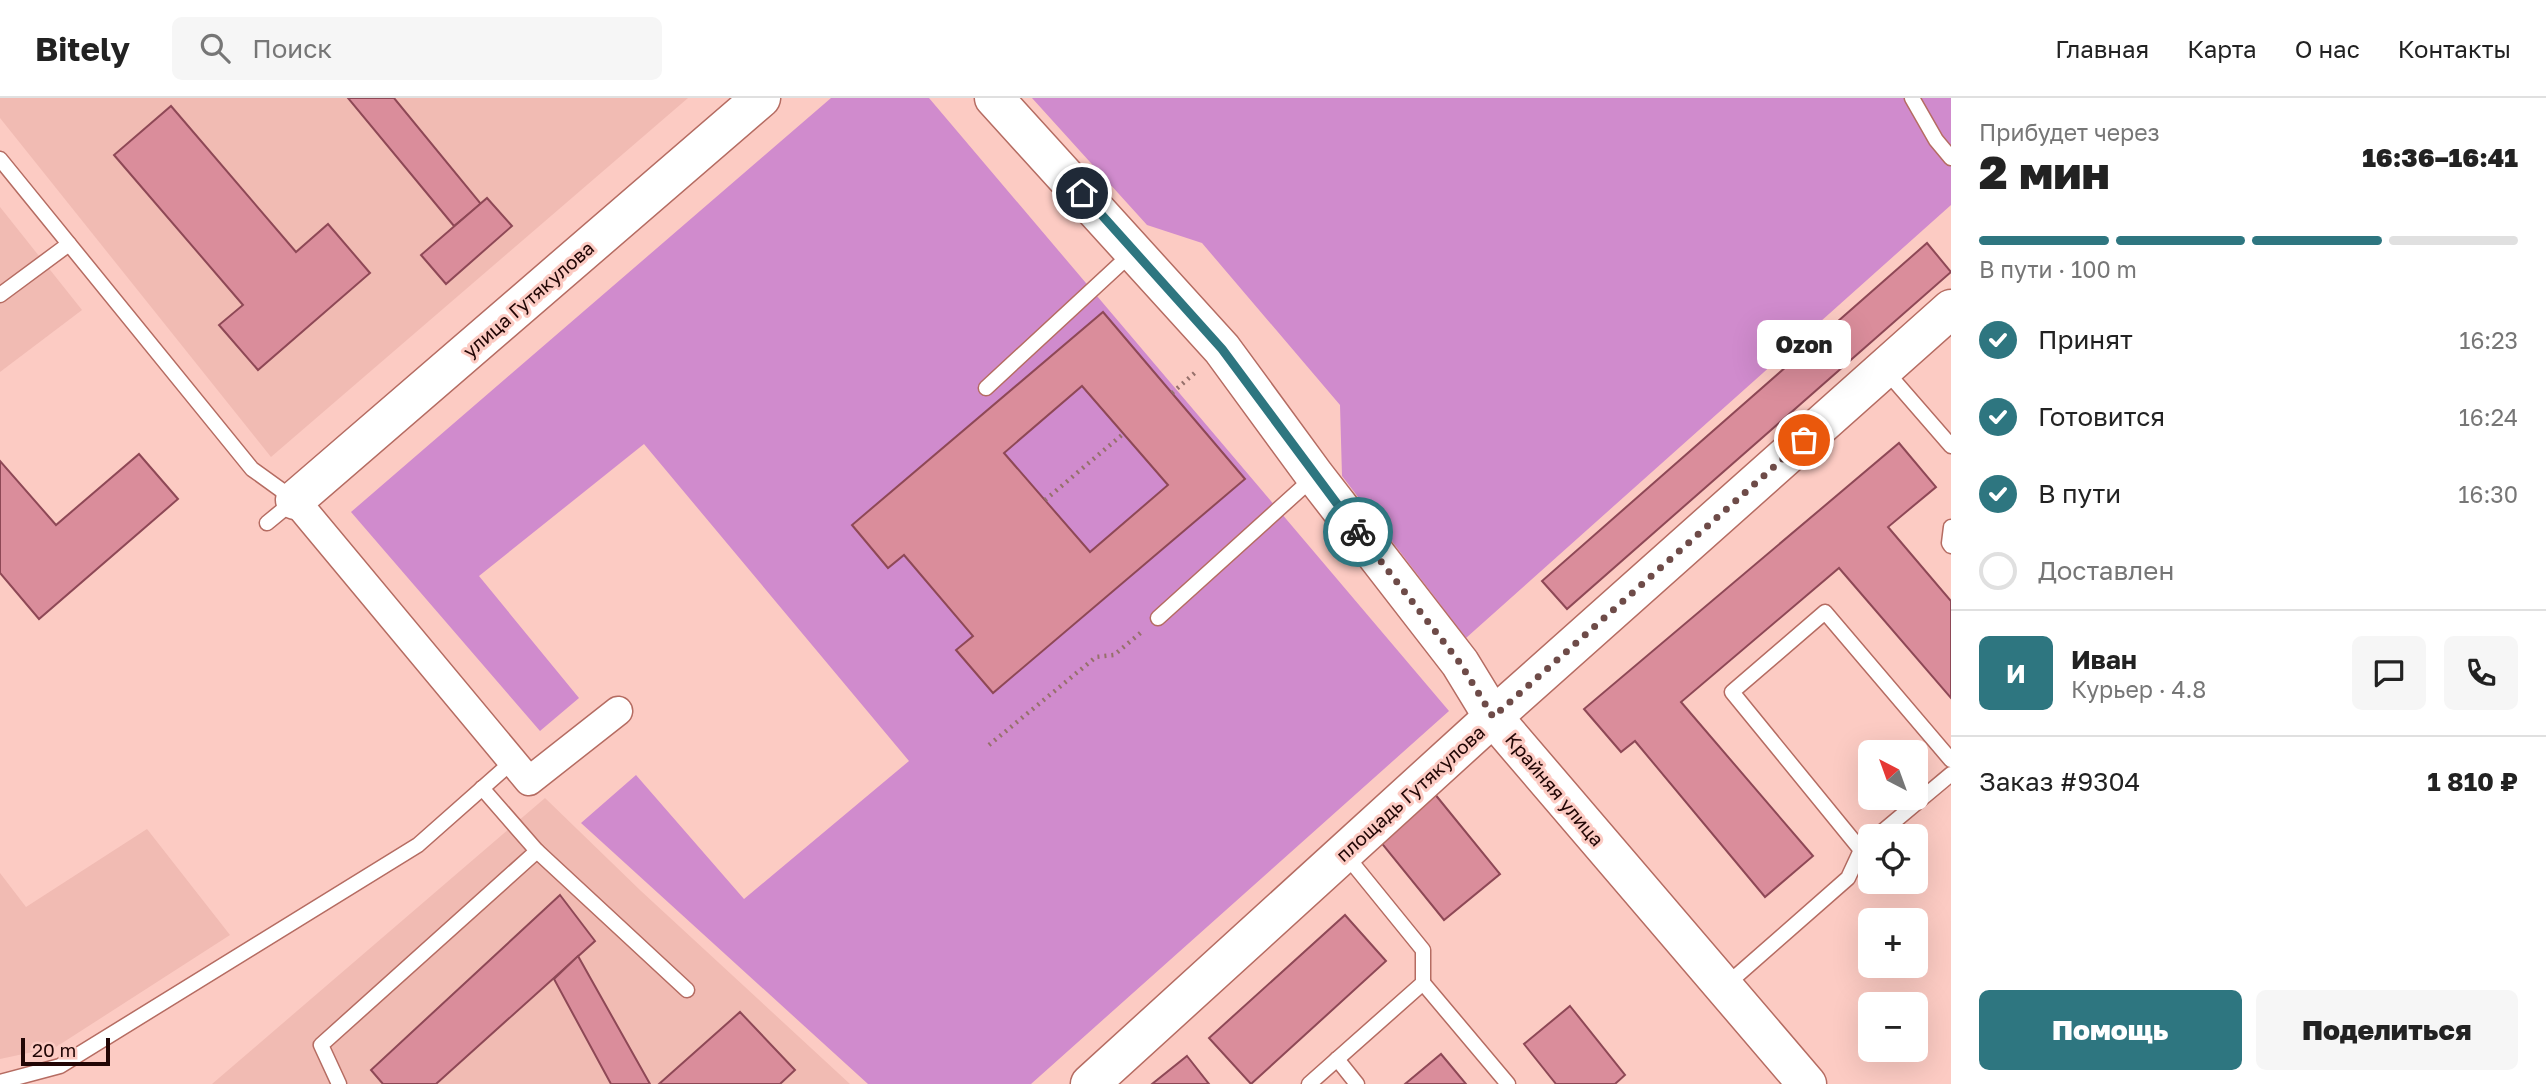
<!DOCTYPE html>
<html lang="ru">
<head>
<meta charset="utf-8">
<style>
  :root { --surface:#fff; --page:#f6f6f6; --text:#222; --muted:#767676; --line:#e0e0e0; --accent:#2e7680 }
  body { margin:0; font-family:"Golos Text",sans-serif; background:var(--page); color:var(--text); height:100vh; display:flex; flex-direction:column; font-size:26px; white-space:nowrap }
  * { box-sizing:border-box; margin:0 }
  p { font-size:23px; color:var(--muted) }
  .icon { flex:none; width:38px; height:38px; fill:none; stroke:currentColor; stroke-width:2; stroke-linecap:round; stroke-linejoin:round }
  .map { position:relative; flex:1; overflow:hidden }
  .details { display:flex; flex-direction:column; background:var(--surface); width:595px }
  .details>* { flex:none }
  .needle { width:46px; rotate:319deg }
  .tools { position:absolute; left:1858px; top:642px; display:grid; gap:14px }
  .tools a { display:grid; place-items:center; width:70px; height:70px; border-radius:10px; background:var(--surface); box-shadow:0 7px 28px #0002; font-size:35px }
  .scale { position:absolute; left:21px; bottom:18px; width:89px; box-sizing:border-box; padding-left:7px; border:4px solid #210605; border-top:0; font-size:19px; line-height:24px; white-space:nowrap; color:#210605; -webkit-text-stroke:5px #fccbc3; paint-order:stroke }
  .pin { position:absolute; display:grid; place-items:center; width:60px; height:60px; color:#fff; margin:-30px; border:4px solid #fff; border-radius:50%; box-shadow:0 2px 7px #0007 }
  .courier { position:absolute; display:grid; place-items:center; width:70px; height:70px; margin:-35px; border:5px solid #2e7680; border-radius:50%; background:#fff; color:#222; box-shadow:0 2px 9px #0007 }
  .bubble { position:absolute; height:49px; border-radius:10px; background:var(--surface); box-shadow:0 7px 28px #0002; font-size:23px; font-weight:800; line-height:49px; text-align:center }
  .overview em { font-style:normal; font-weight:800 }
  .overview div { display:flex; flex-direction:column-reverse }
  .overview { display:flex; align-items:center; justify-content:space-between; height:119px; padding:0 28px }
  h1 { font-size:46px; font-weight:800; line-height:52px }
  .bar { display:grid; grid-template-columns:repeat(4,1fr); gap:10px 7px; align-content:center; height:84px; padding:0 28px }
  .bar i { height:9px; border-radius:5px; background:var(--line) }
  .bar .current { background:var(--accent) }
  .bar p { grid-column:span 4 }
  .line { display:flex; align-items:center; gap:18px; padding:0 28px; border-top:2px solid var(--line) }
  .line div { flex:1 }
  .round { display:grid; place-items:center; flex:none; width:74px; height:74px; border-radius:10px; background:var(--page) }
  ol { padding:0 28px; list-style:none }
  li { display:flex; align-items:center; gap:21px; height:77px }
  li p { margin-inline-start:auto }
  li .icon { padding:7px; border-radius:50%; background:var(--accent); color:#fff; stroke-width:4 }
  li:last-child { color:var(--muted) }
  li i { width:38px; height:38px; border:4px solid var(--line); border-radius:50% }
  .primary-button { display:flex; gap:14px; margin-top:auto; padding:14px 28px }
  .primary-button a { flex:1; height:80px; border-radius:10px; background:var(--accent); color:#fff; font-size:28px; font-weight:800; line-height:80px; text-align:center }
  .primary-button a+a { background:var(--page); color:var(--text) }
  header { display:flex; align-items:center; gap:42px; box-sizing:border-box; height:98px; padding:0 35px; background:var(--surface); border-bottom:2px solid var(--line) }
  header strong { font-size:33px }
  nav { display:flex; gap:38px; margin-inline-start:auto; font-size:24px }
  .search { width:490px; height:63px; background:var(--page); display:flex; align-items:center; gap:18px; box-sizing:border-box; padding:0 24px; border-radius:10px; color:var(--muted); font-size:26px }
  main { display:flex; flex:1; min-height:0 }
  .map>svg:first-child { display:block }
  .built { fill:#f1bbb3 }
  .green { fill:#d08bcd }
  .building { fill:#da8d9b; stroke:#8e4856; stroke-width:2; fill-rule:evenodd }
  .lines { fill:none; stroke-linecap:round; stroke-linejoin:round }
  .lane-casing { stroke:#b56c62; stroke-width:17 }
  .street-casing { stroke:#b56c62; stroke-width:31 }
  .secondary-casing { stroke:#b56c62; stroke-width:41 }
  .path { stroke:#96706b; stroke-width:4.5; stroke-dasharray:2 5; stroke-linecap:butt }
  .lane { stroke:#fff; stroke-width:14 }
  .street { stroke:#fff; stroke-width:28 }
  .secondary { stroke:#fff; stroke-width:38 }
  .done { stroke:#6e4b48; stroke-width:7; stroke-dasharray:0 12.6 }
  .route { stroke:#2e7680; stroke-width:9 }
  .labels { text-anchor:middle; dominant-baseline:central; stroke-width:6; stroke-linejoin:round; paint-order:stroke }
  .street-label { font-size:19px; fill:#210605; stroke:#fccbc3 }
</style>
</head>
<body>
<header>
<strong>Bitely</strong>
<div class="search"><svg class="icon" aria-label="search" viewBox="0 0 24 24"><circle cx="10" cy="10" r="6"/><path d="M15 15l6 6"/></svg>Поиск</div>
<nav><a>Главная</a><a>Карта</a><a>О нас</a><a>Контакты</a></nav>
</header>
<main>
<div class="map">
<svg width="1951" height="986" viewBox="0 0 1951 986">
  <rect width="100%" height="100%" fill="#fccbc3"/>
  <g class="built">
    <path d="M0,0H688L271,359L0,20Z"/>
    <path d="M0,109L82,212L0,274Z"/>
    <path d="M545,700L641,793L850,986H212Z"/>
    <path d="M147,731L230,837L56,949L0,961V775L26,809Z"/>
  </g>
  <g class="green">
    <path d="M831,0H929L1449,613L1031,986H868L581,725L636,677L744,801L909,663L644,346L479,478L579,600L540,633L351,414Z"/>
    <path d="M1032,0H1951V107L1466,540L1342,378L1340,307L1202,145L1147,127Z"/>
  </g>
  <g class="building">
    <path d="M348,0H394L481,106L454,128Z"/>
    <path d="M171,8L296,154L328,126L370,175L258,272L219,227L243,207L114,57Z"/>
    <path d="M487,100L512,128L446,186L421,157Z"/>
    <path d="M1927,145L1951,174L1567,511L1542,483Z"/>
    <path d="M1103,214L1245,381L993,595L956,552L973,538L904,457L888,470L852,427ZM1082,288L1168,387L1090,454L1004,355Z"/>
    <path d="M1899,345L1936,389L1888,429L1951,503V600L1839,470L1681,604L1813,758L1765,799L1635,643L1621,654L1584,611Z"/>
    <path d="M139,356L178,401L39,521L0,475V363L56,427Z"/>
    <path d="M1434,695L1500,776L1444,822L1379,742Z"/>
    <path d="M560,797L595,843L436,986H383L371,972Z"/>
    <path d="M1345,817L1386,863L1251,986L1209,940Z"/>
    <path d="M578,858L650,986H611L554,881Z"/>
    <path d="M1570,908L1625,977L1615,986H1556L1524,946Z"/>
    <path d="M740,914L795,972L780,986H659Z"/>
    <path d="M1441,956L1466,986H1405Z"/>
    <path d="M1187,958L1209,986H1152Z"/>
  </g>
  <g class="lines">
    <defs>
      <g id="lane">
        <path d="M1912,0L1936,42L1951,60"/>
        <path d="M0,61L252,371L295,402L267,425"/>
        <path d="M0,197L69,146"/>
        <path d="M1885,272L1951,348"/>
        <path d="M986,290L1133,154"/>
        <path d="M1951,429L1949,445L1951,448"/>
        <path d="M1158,520L1314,379"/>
        <path d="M1877,738L1951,676"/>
        <path d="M1861,752L1732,594L1825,514L1951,662"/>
        <path d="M537,753L687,892"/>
        <path d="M1423,885L1508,986"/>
        <path d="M1725,888L1848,780L1861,752L1871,744"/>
        <path d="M1337,961L1357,986"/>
        <path d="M0,984L60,968L418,747L513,663"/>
        <path d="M339,986L321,947L537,753L482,690"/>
        <path d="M1309,986L1423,885V852L1345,756"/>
      </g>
      <path id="street" d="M295,402L529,683L618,613"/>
      <g id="secondary">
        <path d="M994,0L1222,251L1315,378L1460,565L1493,619L1807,986"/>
        <path d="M295,402L761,0"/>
        <path d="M1090,986L1493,619L1951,211"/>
      </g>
    </defs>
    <use href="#lane" class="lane-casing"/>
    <use href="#street" class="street-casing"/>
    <use href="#secondary" class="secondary-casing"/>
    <g class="path">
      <path d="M1172,295L1198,272"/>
      <path d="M1045,402L1123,336"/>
      <path d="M989,647L1096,559L1114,557L1144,532"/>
    </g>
    <use href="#lane" class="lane"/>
    <use href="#street" class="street"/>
    <use href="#secondary" class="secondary"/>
  </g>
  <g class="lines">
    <path class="done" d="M1358,434L1460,565L1493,619L1804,342"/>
    <path class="route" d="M1082,95L1222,251L1358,434"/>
  </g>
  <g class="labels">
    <g class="street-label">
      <text transform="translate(528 201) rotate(-41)">улица Гутякулова</text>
      <text transform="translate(1555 691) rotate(50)">Крайняя улица</text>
      <text transform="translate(1410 695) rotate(-42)">площадь Гутякулова</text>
    </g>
  </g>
</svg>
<div class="tools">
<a><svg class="needle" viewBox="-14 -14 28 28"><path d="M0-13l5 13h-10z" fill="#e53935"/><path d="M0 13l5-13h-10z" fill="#767676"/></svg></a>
<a><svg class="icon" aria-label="locate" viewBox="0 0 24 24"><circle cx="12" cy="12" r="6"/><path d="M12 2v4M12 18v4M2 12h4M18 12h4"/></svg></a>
<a>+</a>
<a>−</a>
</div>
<div class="scale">20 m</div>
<div class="pin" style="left:1804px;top:342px;background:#ea580c"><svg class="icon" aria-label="bag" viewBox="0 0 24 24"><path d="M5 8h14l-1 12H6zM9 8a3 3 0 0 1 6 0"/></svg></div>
<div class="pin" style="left:1082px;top:95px;background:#1f2937"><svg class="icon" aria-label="home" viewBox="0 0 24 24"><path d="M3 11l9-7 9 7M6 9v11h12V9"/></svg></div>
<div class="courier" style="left:1358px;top:434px"><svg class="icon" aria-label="bike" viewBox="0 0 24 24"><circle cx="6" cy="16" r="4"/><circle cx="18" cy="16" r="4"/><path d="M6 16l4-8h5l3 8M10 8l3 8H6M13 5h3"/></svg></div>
<div class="bubble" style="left:1757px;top:222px;width:94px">Ozon</div>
</div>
<section class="details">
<div class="overview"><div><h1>2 мин</h1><p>Прибудет через</p></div><em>16:36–16:41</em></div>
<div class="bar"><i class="current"></i><i class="current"></i><i class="current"></i><i></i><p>В пути · 100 m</p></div>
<ol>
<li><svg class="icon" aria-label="check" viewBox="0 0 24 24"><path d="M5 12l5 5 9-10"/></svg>Принят<p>16:23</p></li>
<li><svg class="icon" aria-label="check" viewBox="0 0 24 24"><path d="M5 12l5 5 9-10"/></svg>Готовится<p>16:24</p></li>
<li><svg class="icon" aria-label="check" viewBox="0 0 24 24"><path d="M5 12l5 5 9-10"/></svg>В пути<p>16:30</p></li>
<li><i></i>Доставлен</li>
</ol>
<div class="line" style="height:126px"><b class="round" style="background:var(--accent);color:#fff">И</b><div><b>Иван</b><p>Курьер · 4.8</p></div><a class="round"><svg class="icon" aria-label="chat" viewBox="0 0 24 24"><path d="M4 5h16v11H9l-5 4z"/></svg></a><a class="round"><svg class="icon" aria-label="phone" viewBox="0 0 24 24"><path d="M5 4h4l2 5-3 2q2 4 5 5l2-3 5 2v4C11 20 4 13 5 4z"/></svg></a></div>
<div class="line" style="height:91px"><div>Заказ #9304</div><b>1 810 ₽</b></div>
<div class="primary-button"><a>Помощь</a><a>Поделиться</a></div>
</section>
</main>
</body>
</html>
